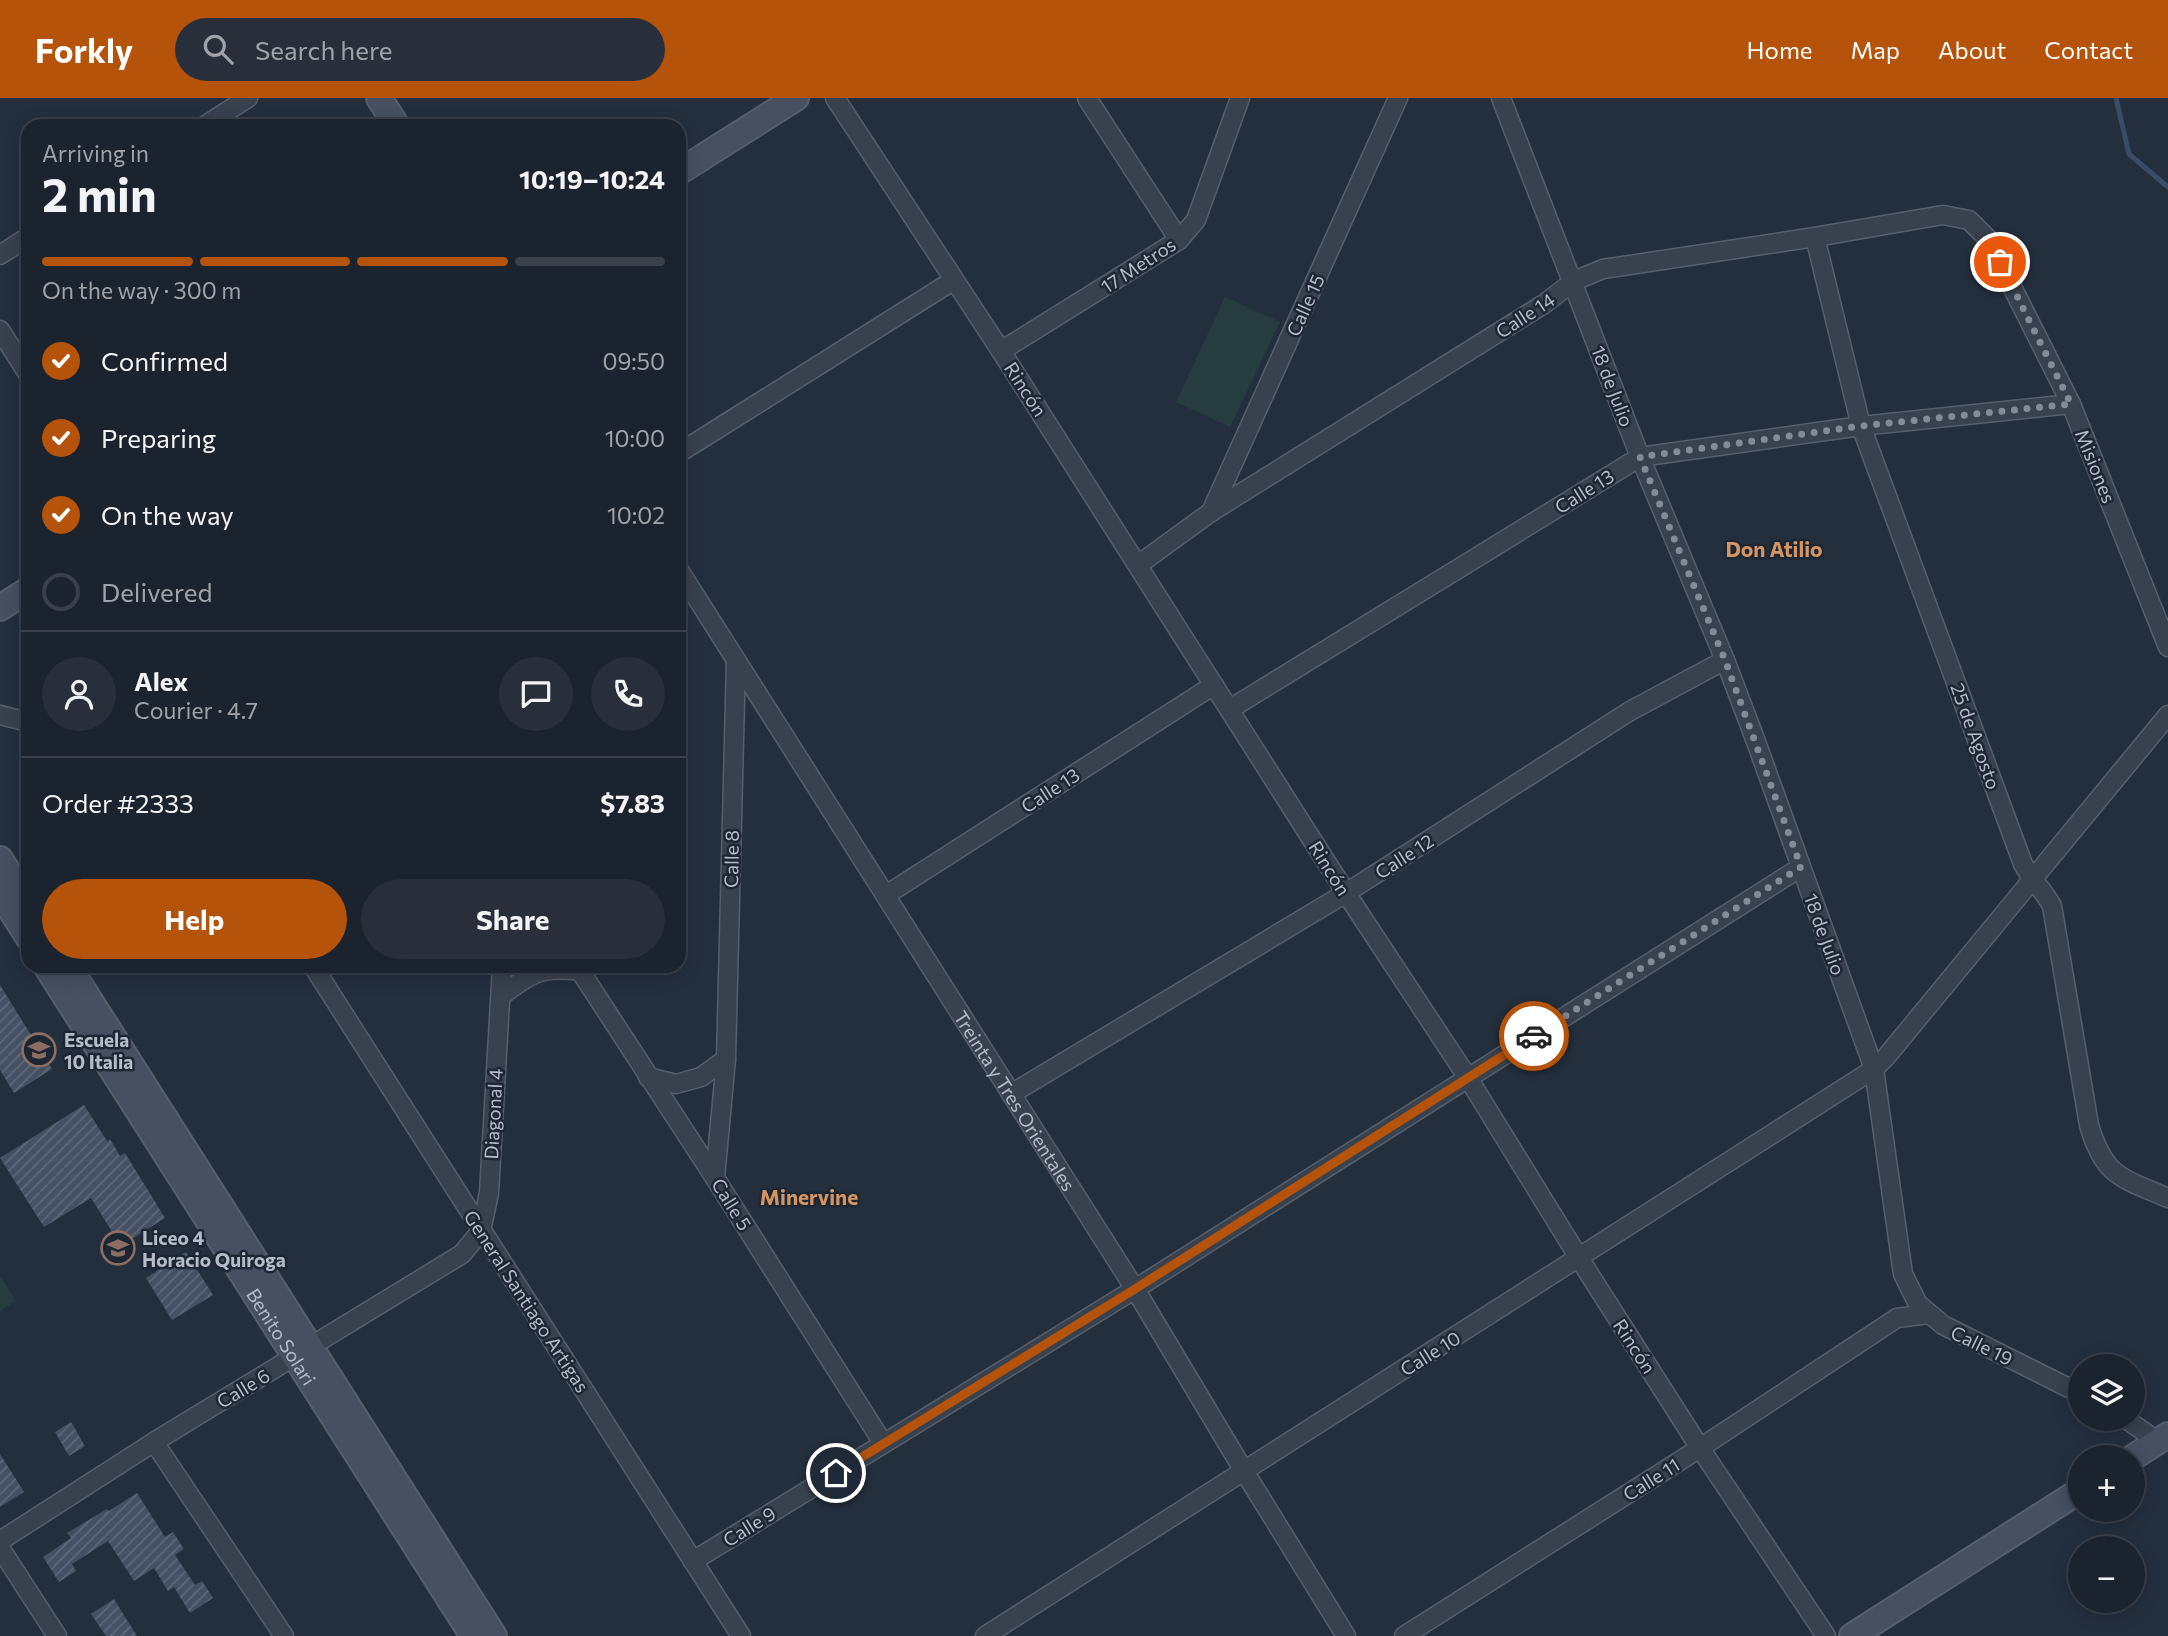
<!DOCTYPE html>
<html lang="en">
<head>
<meta charset="utf-8">
<style>
  :root { --surface:#1b232e; --page:#282f3a; --text:#f1f3f6; --muted:#a0a4aa; --line:#39404a; --accent:#b45309 }
  body { margin:0; font-family:Commissioner,sans-serif; background:var(--page); color:var(--text); height:100vh; display:flex; flex-direction:column; font-size:26px; white-space:nowrap }
  * { box-sizing:border-box; margin:0 }
  p { font-size:23px; color:var(--muted) }
  .icon { flex:none; width:38px; height:38px; fill:none; stroke:currentColor; stroke-width:2; stroke-linecap:round; stroke-linejoin:round }
  .map { position:relative; flex:1; overflow:hidden }
  .side { position:absolute; left:21px; top:21px; width:665px; height:854px; display:flex; flex-direction:column; background:var(--surface); border-radius:21px; box-shadow:0 4px 18px #0003,0 0 0 2px var(--line) }
  .side>* { flex:none }
  .tools { position:absolute; left:2068px; top:1256px; display:grid; gap:14px }
  .tools a { display:grid; place-items:center; width:77px; height:77px; border-radius:50%; background:var(--surface); box-shadow:0 4px 18px #0003,0 0 0 2px var(--line); font-size:35px }
  .pin { position:absolute; display:grid; place-items:center; width:60px; height:60px; color:#fff; margin:-30px; border:4px solid #fff; border-radius:50%; box-shadow:0 2px 7px #0007 }
  .courier { position:absolute; display:grid; place-items:center; width:70px; height:70px; margin:-35px; border:5px solid #b45309; border-radius:50%; background:#fff; color:#222; box-shadow:0 2px 9px #0007 }
  .head em { font-style:normal; font-weight:700 }
  .head div { display:flex; flex-direction:column-reverse }
  .head { display:flex; align-items:center; justify-content:space-between; height:119px; padding:0 21px }
  h1 { font-size:46px; font-weight:700; line-height:52px }
  .bar { display:grid; grid-template-columns:repeat(4,1fr); gap:10px 7px; align-content:center; height:84px; padding:0 21px }
  .bar i { height:9px; border-radius:5px; background:var(--line) }
  .bar .current { background:var(--accent) }
  .bar p { grid-column:span 4 }
  .line { display:flex; align-items:center; gap:18px; padding:0 21px; border-top:2px solid var(--line) }
  .line div { flex:1 }
  .round { display:grid; place-items:center; flex:none; width:74px; height:74px; border-radius:37px; background:var(--page) }
  ol { padding:0 21px; list-style:none }
  li { display:flex; align-items:center; gap:21px; height:77px }
  li p { margin-inline-start:auto }
  li .icon { padding:7px; border-radius:50%; background:var(--accent); color:#fff; stroke-width:4 }
  li:last-child { color:var(--muted) }
  li i { width:38px; height:38px; border:4px solid var(--line); border-radius:50% }
  .primary-button { display:flex; gap:14px; margin-top:auto; padding:14px 21px }
  .primary-button a { flex:1; height:80px; border-radius:42px; background:var(--accent); color:#fff; font-size:28px; font-weight:700; line-height:80px; text-align:center }
  .primary-button a+a { background:var(--page); color:var(--text) }
  header { display:flex; align-items:center; gap:42px; box-sizing:border-box; height:98px; padding:0 35px; background:var(--accent); color:#fff }
  header strong { font-size:33px }
  nav { display:flex; gap:38px; margin-inline-start:auto; font-size:24px }
  .search { width:490px; height:63px; background:var(--page); display:flex; align-items:center; gap:18px; box-sizing:border-box; padding:0 24px; border-radius:38px; color:var(--muted); font-size:26px }
  .map>svg:first-child { display:block }
  .green { fill:#263c3f }
  .lines { fill:none; stroke-linecap:round; stroke-linejoin:round }
  .stream { stroke:#394c67; stroke-width:5 }
  .building { fill:url(#building-hatch) }
  .street-casing { stroke:#565f6c; stroke-width:21 }
  .secondary-casing { stroke:#565f6c; stroke-width:28 }
  .street { stroke:#38414e; stroke-width:18 }
  .secondary { stroke:#465061; stroke-width:24 }
  .done { stroke:#828b98; stroke-width:7; stroke-dasharray:0 12.6 }
  .route { stroke:#b45309; stroke-width:9 }
  .labels { text-anchor:middle; dominant-baseline:central; stroke-width:5; stroke-linejoin:round; paint-order:stroke }
  .street-label { font-size:19px; fill:#b4bcc9; stroke:#1d2633 }
  .poi-label { font-size:19px; font-weight:bold; fill:#b4bcc9; stroke:#1d2633; text-anchor:start }
  .neighbourhood-label { font-size:21px; font-weight:bold; fill:#d59563; stroke:#1d2633 }
</style>
</head>
<body>
<header>
<strong>Forkly</strong>
<div class="search"><svg class="icon" aria-label="search" viewBox="0 0 24 24"><circle cx="10" cy="10" r="6"/><path d="M15 15l6 6"/></svg>Search here</div>
<nav><a>Home</a><a>Map</a><a>About</a><a>Contact</a></nav>
</header>
<div class="map">
<svg width="2168" height="1538" viewBox="0 0 2168 1538">
  <defs>
    <pattern id="building-hatch" width="6" height="6" patternUnits="userSpaceOnUse" patternTransform="scale(1.75)"><rect width="6" height="6" fill="#455162"/><path d="M-1 1l2-2M0 6l6-6M5 7l2-2" fill="none" stroke="#5d6877"/></pattern>
  </defs>
  <rect width="100%" height="100%" fill="#242f3e"/>
  <g class="green">
    <path d="M1225,199L1280,224L1230,329L1176,304Z"/>
    <path d="M0,1178L16,1203L0,1213Z"/>
  </g>
  <g class="lines">
    <path class="stream" d="M2116,0L2129,56L2168,89"/>
  </g>
  <g class="building">
    <path d="M0,887L52,971L14,995L0,972Z"/>
    <path d="M84,1007L107,1043L110,1041L120,1058L125,1055L165,1120L121,1148L91,1100L44,1129L0,1060Z"/>
    <path d="M186,1154L213,1197L172,1222L146,1180Z"/>
    <path d="M71,1324L85,1348L69,1358L55,1334Z"/>
    <path d="M0,1356L24,1394L0,1409Z"/>
    <path d="M137,1395L165,1439L173,1434L184,1451L175,1457L195,1487L202,1483L213,1500L190,1515L174,1489L168,1493L154,1470L134,1483L108,1443L72,1466L76,1473L59,1484L43,1459L71,1440L67,1435L107,1411L109,1413Z"/>
    <path d="M114,1501L125,1519L137,1538H106L91,1516Z"/>
  </g>
  <g class="lines">
    <defs>
      <g id="street">
        <path d="M835,0L1001,253L1346,795L1468,980L1579,1160L1700,1350L1826,1538"/>
        <path d="M1087,0L1179,142"/>
        <path d="M1501,0L1640,359L1725,562L1755,641L1874,971L1903,1176L1918,1206L1943,1227L2081,1296"/>
        <path d="M204,28L248,0"/>
        <path d="M1815,139L1861,328L2023,766C2032,783 2043,791 2052,808L2089,1027C2104,1079 2122,1080 2168,1100"/>
        <path d="M0,157L28,139"/>
        <path d="M0,232L28,276"/>
        <path d="M1001,253L1179,142L1196,122L1240,0"/>
        <path d="M679,355L954,182"/>
        <path d="M1211,414L1398,0"/>
        <path d="M1138,467L1211,414L1544,206L1574,183L1603,171L1815,139L1943,117L1969,122L1988,141L2071,306L2168,549"/>
        <path id="s1" d="M679,472L1135,1191L1244,1373L1346,1538"/>
        <path d="M1230,611L1640,359L1861,328L2071,306"/>
        <path d="M0,617L28,624"/>
        <path d="M886,797L1214,587"/>
        <path d="M313,868L741,1538"/>
        <path d="M577,868L715,1080L883,1345"/>
        <path d="M501,898C532,875 540,868 581,873"/>
        <path d="M648,979L676,986L701,979L726,961"/>
        <path d="M1011,996L1346,795L1630,613L1725,562"/>
        <path d="M715,1080L726,961L736,562"/>
        <path d="M2126,1321L2157,1343"/>
        <path d="M154,1344L284,1538"/>
        <path d="M0,1443L154,1344L462,1156L481,1133L489,1095L502,868"/>
        <path d="M0,1450L57,1538"/>
        <path d="M693,1463L1135,1191L1801,769"/>
        <path d="M985,1538L1874,971L1886,959L2168,617"/>
        <path d="M1404,1538L1700,1350L1897,1220L1929,1216"/>
      </g>
      <g id="secondary">
        <path d="M379,0L397,28"/>
        <path d="M679,74L796,0"/>
        <path d="M0,510L28,492"/>
        <path d="M0,761L28,805"/>
        <path d="M0,795L28,839"/>
        <path id="s2" d="M46,868L473,1538"/>
        <path d="M68,868L494,1538"/>
        <path d="M2132,1360L2168,1337"/>
        <path d="M1852,1538L2081,1392"/>
      </g>
    </defs>
    <use href="#street" class="street-casing"/>
    <use href="#secondary" class="secondary-casing"/>
    <use href="#street" class="street"/>
    <use href="#secondary" class="secondary"/>
  </g>
  <g class="lines">
    <path class="done" d="M1534,938L1801,769L1725,562L1640,359L1861,328L2071,306L2000,164"/>
    <path class="route" d="M836,1375L1135,1191L1534,938"/>
  </g>
  <defs>
    <symbol id="school-ring" viewBox="-11 -11 22 22"><circle r="9.5" fill="#1d2633" stroke="#8d6e63" stroke-width="1.5"/><path d="M0-5L7-2L0 1L-7-2ZM-4 1L0 2.5L4 1V4Q0 6-4 4Z" fill="#8d6e63"/></symbol>
  </defs>
  <g fill-rule="evenodd">
    <use href="#school-ring" x="20" y="933" width="38" height="38"/>
    <use href="#school-ring" x="99" y="1131" width="38" height="38"/>
  </g>
  <g class="labels">
    <g class="street-label">
      <text transform="translate(1138 167) rotate(-33)">17 Metros</text>
      <text transform="translate(1305 207) rotate(-66)">Calle 15</text>
      <text transform="translate(1525 217) rotate(-33)">Calle 14</text>
      <text transform="translate(1613 288) rotate(69)">18 de Julio</text>
      <text transform="translate(1026 291) rotate(57)">Rincón</text>
      <text transform="translate(2096 368) rotate(68)">Misiones</text>
      <text transform="translate(1584 393) rotate(-32)">Calle 13</text>
      <text transform="translate(1976 638) rotate(70)">25 de Agosto</text>
      <text transform="translate(1050 692) rotate(-33)">Calle 13</text>
      <text transform="translate(1404 758) rotate(-33)">Calle 12</text>
      <text transform="translate(731 761) rotate(-89)">Calle 8</text>
      <text transform="translate(1330 770) rotate(58)">Rincón</text>
      <text transform="translate(1825 836) rotate(70)">18 de Julio</text>
      <text stroke="none"><textPath href="#s1" startOffset="628">Treinta y Tres Orientales</textPath></text>
      <text transform="translate(493 1016) rotate(-87)">Diagonal 4</text>
      <text transform="translate(732 1106) rotate(58)">Calle 5</text>
      <text transform="translate(527 1203) rotate(57)">General Santiago Artigas</text>
      <text stroke="none"><textPath href="#s2" startOffset="439">Benito Solari</textPath></text>
      <text transform="translate(1982 1247) rotate(26)">Calle 19</text>
      <text transform="translate(1635 1248) rotate(57)">Rincón</text>
      <text transform="translate(1430 1255) rotate(-32)">Calle 10</text>
      <text transform="translate(243 1290) rotate(-31)">Calle 6</text>
      <text transform="translate(1651 1381) rotate(-32)">Calle 11</text>
      <text transform="translate(749 1428) rotate(-32)">Calle 9</text>
    </g>
    <g class="poi-label">
      <text x="64" y="941">Escuela<tspan x="64" dy="22">10 Italia</tspan></text>
      <text x="142" y="1139">Liceo 4<tspan x="142" dy="22">Horacio Quiroga</tspan></text>
    </g>
    <g class="neighbourhood-label">
      <text x="1774" y="450">Don Atilio</text>
      <text x="809" y="1098">Minervine</text>
    </g>
  </g>
</svg>
<div class="tools">
<a><svg class="icon" aria-label="layers" viewBox="0 0 24 24"><path d="M12 4l9 5-9 5-9-5zM3 14l9 5 9-5"/></svg></a>
<a>+</a>
<a>−</a>
</div>
<div class="pin" style="left:2000px;top:164px;background:#ea580c"><svg class="icon" aria-label="bag" viewBox="0 0 24 24"><path d="M5 8h14l-1 12H6zM9 8a3 3 0 0 1 6 0"/></svg></div>
<div class="pin" style="left:836px;top:1375px;background:#1f2937"><svg class="icon" aria-label="home" viewBox="0 0 24 24"><path d="M3 11l9-7 9 7M6 9v11h12V9"/></svg></div>
<div class="courier" style="left:1534px;top:938px"><svg class="icon" aria-label="car" viewBox="0 0 24 24"><path d="M5 17H2v-5l4-1 3-4h7l3 4 3 1v5h-3M9 17h6M6 11h13"/><circle cx="7" cy="17" r="2"/><circle cx="17" cy="17" r="2"/></svg></div>
<section class="side">
<div class="head"><div><h1>2 min</h1><p>Arriving in</p></div><em>10:19–10:24</em></div>
<div class="bar"><i class="current"></i><i class="current"></i><i class="current"></i><i></i><p>On the way · 300 m</p></div>
<ol>
<li><svg class="icon" aria-label="check" viewBox="0 0 24 24"><path d="M5 12l5 5 9-10"/></svg>Confirmed<p>09:50</p></li>
<li><svg class="icon" aria-label="check" viewBox="0 0 24 24"><path d="M5 12l5 5 9-10"/></svg>Preparing<p>10:00</p></li>
<li><svg class="icon" aria-label="check" viewBox="0 0 24 24"><path d="M5 12l5 5 9-10"/></svg>On the way<p>10:02</p></li>
<li><i></i>Delivered</li>
</ol>
<div class="line" style="height:126px"><a class="round"><svg class="icon" aria-label="person" viewBox="0 0 24 24"><circle cx="12" cy="8" r="4"/><path d="M4 21q1-7 8-7t8 7"/></svg></a><div><b>Alex</b><p>Courier · 4.7</p></div><a class="round"><svg class="icon" aria-label="chat" viewBox="0 0 24 24"><path d="M4 5h16v11H9l-5 4z"/></svg></a><a class="round"><svg class="icon" aria-label="phone" viewBox="0 0 24 24"><path d="M5 4h4l2 5-3 2q2 4 5 5l2-3 5 2v4C11 20 4 13 5 4z"/></svg></a></div>
<div class="line" style="height:91px"><div>Order #2333</div><b>$7.83</b></div>
<div class="primary-button"><a>Help</a><a>Share</a></div>
</section>
</div>
</body>
</html>
